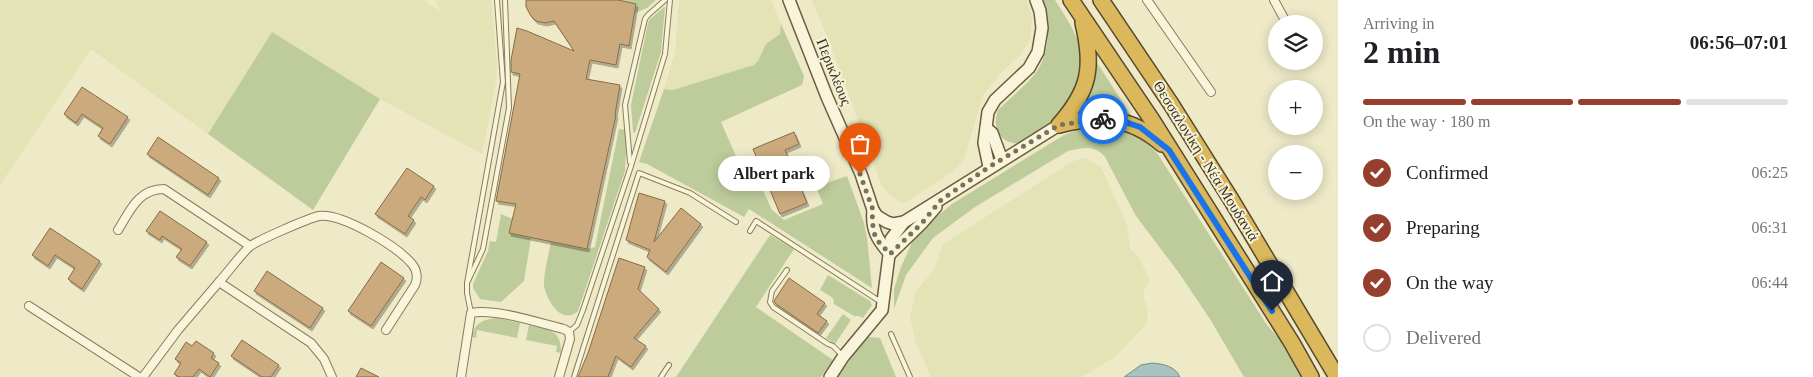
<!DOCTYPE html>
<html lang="en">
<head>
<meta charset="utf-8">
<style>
  :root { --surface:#fff; --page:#f2f2f2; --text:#202124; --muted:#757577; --line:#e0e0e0; --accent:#973f2e }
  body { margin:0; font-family:Georgia,serif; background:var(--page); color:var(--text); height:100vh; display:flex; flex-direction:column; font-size:19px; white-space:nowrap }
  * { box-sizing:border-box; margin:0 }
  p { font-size:16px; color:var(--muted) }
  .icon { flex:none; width:28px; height:28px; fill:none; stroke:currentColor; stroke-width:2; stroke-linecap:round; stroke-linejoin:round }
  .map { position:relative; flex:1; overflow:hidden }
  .panel { display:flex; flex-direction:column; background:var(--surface); width:475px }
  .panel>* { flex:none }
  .fabs { position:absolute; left:1268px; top:15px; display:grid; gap:10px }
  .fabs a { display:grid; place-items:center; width:55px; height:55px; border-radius:50%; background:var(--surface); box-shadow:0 2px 12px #0003; font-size:25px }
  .pin { position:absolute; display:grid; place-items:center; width:42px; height:42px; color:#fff; margin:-51px -21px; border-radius:50% 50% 50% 0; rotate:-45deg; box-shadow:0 0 5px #0007 }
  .pin .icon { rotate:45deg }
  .courier { position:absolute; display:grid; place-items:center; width:50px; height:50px; margin:-25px; border:4px solid #1a73e8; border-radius:50%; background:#fff; color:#222; box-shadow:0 1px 6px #0007 }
  .bubble { position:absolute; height:35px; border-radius:18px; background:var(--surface); box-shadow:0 2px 12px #0003; font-size:16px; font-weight:600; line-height:35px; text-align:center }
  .head em { font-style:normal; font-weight:600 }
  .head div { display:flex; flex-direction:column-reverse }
  .head { display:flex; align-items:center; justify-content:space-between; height:85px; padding:0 25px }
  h1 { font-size:32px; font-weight:600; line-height:38px }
  .bar { display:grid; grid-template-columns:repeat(4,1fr); gap:8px 5px; align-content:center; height:60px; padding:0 25px }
  .bar i { height:6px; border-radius:4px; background:var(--line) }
  .bar .on { background:var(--accent) }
  .bar p { grid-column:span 4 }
  ol { padding:0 25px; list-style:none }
  li { display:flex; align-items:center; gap:15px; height:55px }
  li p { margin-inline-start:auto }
  li .icon { padding:5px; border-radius:50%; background:var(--accent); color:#fff; stroke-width:4 }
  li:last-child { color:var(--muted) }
  li i { width:28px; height:28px; border:2px solid var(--line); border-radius:50% }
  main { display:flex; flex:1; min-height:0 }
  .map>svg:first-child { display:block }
  .farmland { fill:#e3e3b5 }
  .green { fill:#becc9b }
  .water { fill:#a8c2bf; stroke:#6f908e }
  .building { fill:#cbab7e; stroke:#886a43; filter:url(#shadow) }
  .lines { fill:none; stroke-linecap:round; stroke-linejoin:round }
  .lane-casing { stroke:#897c5d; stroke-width:6 }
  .street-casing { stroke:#897c5d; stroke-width:10 }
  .secondary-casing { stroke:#6b5d40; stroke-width:14 }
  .highway-casing { stroke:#574931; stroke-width:18 }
  .lane { stroke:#f8f5db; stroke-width:4 }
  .street { stroke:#f8f5db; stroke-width:8 }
  .secondary { stroke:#f8f5db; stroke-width:11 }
  .highway { stroke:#dab85b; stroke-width:15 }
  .done { stroke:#79715a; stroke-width:5; stroke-dasharray:0 9 }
  .route { stroke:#1a73e8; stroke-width:6 }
  .labels { text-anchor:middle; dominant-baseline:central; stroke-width:4; stroke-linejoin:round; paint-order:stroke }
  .street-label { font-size:15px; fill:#3a3120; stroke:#f5f2d7 }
</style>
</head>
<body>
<main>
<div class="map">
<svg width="1338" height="377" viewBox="0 0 1338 377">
  <defs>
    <filter id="shadow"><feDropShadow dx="2" dy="3" stdDeviation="0" flood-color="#0004"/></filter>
  </defs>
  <rect width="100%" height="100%" fill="#eee9c7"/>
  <g class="farmland">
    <path d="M0,0H424L441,12L435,0H491L497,63L496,82L482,154L380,99L272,33L208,134L91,49L0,185Z"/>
    <path d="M679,0H771L781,24L780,34L769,41L764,48L758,62L750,67L673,90L664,89L675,53Z"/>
    <path d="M812,0H1026L1028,2L1032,21L1030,38L1022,53L1001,73L983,95L964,160L952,172L903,204L889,194L881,184L831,46Z"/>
    <path d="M1086,158L1101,167L1127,225L1130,249L1138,256L1148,276L1149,283L1144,289L1143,297L1148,309L1147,323L1116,356L1082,377H931L916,343L910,318L916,291L934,270L942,245L1073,161Z"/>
  </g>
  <g class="green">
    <path d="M618,0H656L647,8L635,13L636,4Z"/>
    <path d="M1039,0H1055C1066,17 1087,49 1084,70C1083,77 1077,85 1075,92C1072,98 1069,107 1065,113C1061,119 1050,124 1044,129C1035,135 1024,145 1013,143C996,140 993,123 998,110C1009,99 1030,82 1037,71C1051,49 1051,23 1039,0Z"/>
    <path d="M664,7H665L661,52L635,133L633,132L631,105L648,23L650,19Z"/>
    <path d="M781,24L804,76L802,85L721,122L746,179L756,175L772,210L784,220L823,204L816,187L847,176L864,223L867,238L872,288L749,209L744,217L647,164L639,162L664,89L673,90L754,65L758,61L766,44L780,34Z"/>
    <path d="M272,32L380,99L313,210L208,134Z"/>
    <path d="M1094,58L1134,120L1073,119C1090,101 1093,81 1094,58Z"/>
    <path d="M1107,126C1128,131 1142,137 1157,153L1267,325L1280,340L1301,377H1244L1210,319L1179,273L1136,216L1105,157C1095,144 1082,148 1068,151L975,207L933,238L906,275L894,309V289L901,267L914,238L928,224L952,204L1064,135L1085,127Z"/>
    <path d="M619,129L627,130L625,171L578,311C561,326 547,300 544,286C543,277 549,252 551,242L587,249L595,247Z"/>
    <path d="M501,214L513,219L509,233L531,238L524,281L501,302L480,299L473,288V284L488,251L490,241L496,242Z"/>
    <path d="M770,235L794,249L756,307L833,360L821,377H676Z"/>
    <path d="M828,275L870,301L872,305L863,318L859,316H854L834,304L833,298L820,290Z"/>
    <path d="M843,314L851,320L835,344L826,338Z"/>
    <path d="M497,318L520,323L517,338L477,330L476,338L472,337C474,323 484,319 497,318Z"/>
    <path d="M529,325C548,329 562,330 561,353L556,352L557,346L526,340Z"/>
    <path d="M867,337L880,338L896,377H837Z"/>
  </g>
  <path class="water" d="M1152,363C1163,364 1175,366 1180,377H1124L1141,365Z"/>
  <g class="building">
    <path d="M526,0H618L636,4L629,46L620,44L616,65L590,60L586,79L620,85L615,115H616L587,249L509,233L516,204L496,201L520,74L511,72V60L517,28L527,31L574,51L554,21L545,23L536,21L531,16L526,7Z"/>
    <path d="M82,87L128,117L110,144L98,136L103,128L82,114L76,123L64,114Z"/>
    <path d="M794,132L799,144L785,150L807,203L780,214L753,149Z"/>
    <path d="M158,137L219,178L208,195L147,154Z"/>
    <path d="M407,168L434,186L425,200L421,197L408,216L414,220L405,234L375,214Z"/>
    <path d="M639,193L665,201L654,242L681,208L701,224L666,272L647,257L650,250L626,240Z"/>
    <path d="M160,211L207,242L190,266L176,257L182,249L162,236L160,240L146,231Z"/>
    <path d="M50,228L100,261L82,289L68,279L75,268L55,255L48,266L32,255Z"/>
    <path d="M619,258L645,267L638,289L659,309L634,338L646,346L631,367L616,356L608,377H578L588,353Z"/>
    <path d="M381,262L404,278L371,326L348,311Z"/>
    <path d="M267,271L323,308L310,328L254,291Z"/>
    <path d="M789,278L825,303L817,314L827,321L818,333L776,304L774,301Z"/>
    <path d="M242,340L279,365L271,377H262L231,356Z"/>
    <path d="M196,341L214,353L211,358L219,363L210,377L199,369L193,377H179L174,374L181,363L175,359L186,342L192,346Z"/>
    <path d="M361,368L379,377H356Z"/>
  </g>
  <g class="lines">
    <defs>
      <g id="lane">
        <path d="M630,162L625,105L645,19L648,15L665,0"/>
        <path d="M750,231L756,221L881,302"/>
        <path d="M787,270L772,291L770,302L773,307L828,344L833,346L842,355"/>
        <path d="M468,281L483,249L509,108L505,0"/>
        <path d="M471,313L467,293V283L503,82L497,0"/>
        <path d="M569,332L577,325L583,310L631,166L665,54L670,0"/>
        <path d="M891,334L910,377"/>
        <path d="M574,377L639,173L690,193L736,222"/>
        <path d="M661,377L669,365"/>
      </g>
      <g id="street">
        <path d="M1147,0L1211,92"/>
        <path d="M1274,0L1287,24"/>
        <path d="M118,230C130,211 138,189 164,189L250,246"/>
        <path d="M219,282C229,271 238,258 249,247C256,241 309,218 319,216C342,213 397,246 412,264C417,270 418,278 415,285L386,330"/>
        <path d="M29,306L139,377"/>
        <path d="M143,377L178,330L219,282L311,343L324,359L332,377"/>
        <path d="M461,377L471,313C495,308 539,323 564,329L569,332L570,339L559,377"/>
      </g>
      <g id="secondary">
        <path d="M789,0L827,97L861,174L873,210L877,216L887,222L893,224L904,222"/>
        <path d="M986,128L992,133L1002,160"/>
        <path d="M989,167L984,143L988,112L995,100L1029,68L1038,52L1042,28L1040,11L1036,0"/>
        <path d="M873,210C871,229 877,240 890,254"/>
        <path d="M890,254L922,223L936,207"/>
        <path d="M830,377L843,357L882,310L891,239L904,222L1059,125"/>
      </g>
      <g id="highway">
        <path d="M1071,0L1152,120L1292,343L1311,377"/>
        <path d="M1101,0L1171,104L1232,201L1337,377"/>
        <path d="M1059,125C1089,91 1094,68 1083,23"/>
        <path d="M1059,125C1099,115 1130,116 1162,144"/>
      </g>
    </defs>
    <use href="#lane" class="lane-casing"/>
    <use href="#street" class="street-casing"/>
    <use href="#secondary" class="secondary-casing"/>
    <use href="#highway" class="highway-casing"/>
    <use href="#lane" class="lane"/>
    <use href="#street" class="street"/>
    <use href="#secondary" class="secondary"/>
    <use href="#highway" class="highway"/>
  </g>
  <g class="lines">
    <path class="done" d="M860,174L873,210L872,221L875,236L878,241L890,254L922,223L941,200L989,167L1059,125L1103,119"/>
    <path class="route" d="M1103,119L1125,122L1140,127L1169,150L1272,311"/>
  </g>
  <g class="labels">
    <g class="street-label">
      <text transform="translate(834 72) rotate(68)">Περικλέους</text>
      <text transform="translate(1206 161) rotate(58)">Θεσσαλονίκη - Νέα Μουδανιά</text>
    </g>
  </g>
</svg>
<div class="fabs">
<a><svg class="icon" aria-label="layers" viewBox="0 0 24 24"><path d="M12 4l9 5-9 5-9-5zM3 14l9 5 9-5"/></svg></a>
<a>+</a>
<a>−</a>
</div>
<div class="pin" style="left:860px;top:174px;background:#ea580c"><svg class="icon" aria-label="bag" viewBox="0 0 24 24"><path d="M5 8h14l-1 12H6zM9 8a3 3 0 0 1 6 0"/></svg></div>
<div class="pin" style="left:1272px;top:311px;background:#1f2937"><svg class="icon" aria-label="home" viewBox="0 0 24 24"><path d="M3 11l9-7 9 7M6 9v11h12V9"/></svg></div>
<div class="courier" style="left:1103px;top:119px"><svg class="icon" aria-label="bike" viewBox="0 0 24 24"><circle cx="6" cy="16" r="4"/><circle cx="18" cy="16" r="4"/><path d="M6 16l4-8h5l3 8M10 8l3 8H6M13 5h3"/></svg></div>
<div class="bubble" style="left:718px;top:156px;width:112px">Albert park</div>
</div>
<section class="panel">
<div class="head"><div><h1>2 min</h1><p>Arriving in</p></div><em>06:56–07:01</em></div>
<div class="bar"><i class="on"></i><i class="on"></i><i class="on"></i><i></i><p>On the way · 180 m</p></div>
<ol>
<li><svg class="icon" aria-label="check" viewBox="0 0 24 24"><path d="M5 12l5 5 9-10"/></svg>Confirmed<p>06:25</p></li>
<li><svg class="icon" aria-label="check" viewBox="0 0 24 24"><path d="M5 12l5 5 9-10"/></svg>Preparing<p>06:31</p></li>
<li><svg class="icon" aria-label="check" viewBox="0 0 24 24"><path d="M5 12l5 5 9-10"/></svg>On the way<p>06:44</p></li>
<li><i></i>Delivered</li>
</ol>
</section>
</main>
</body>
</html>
